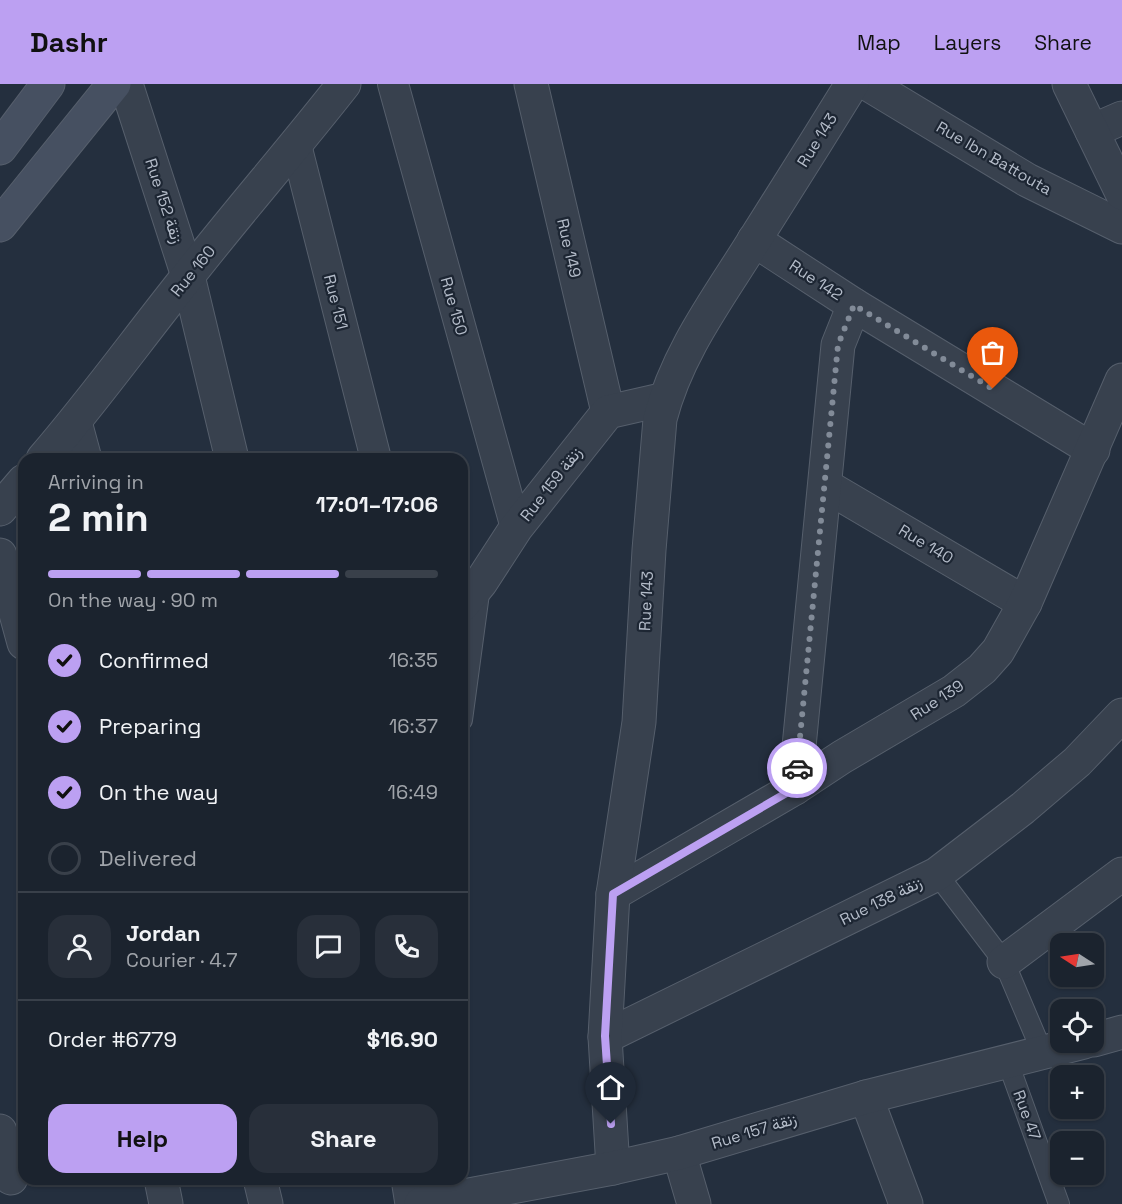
<!DOCTYPE html>
<html lang="en">
<head>
<meta charset="utf-8">
<style>
  :root { --surface:#1b232e; --page:#282f3a; --text:#f1f3f6; --muted:#a0a4aa; --line:#39404a; --accent:#bca0f2 }
  body { margin:0; font-family:"Space Grotesk",Vazirmatn,sans-serif; background:var(--page); color:var(--text); height:100vh; display:flex; flex-direction:column; font-size:22px; white-space:nowrap }
  * { box-sizing:border-box; margin:0 }
  p { font-size:20px; color:var(--muted) }
  .icon { flex:none; width:33px; height:33px; fill:none; stroke:currentColor; stroke-width:2; stroke-linecap:round; stroke-linejoin:round }
  .map { position:relative; flex:1; overflow:hidden }
  .sheet { position:absolute; left:18px; top:369px; width:450px; height:732px; display:flex; flex-direction:column; background:var(--surface); border-radius:18px; box-shadow:0 2px 4px #0004,0 0 0 2px var(--line) }
  .sheet>* { flex:none }
  .needle { width:39px; rotate:282deg }
  .controls { position:absolute; left:1050px; top:849px; display:grid; gap:12px }
  .controls a { display:grid; place-items:center; width:54px; height:54px; border-radius:12px; background:var(--surface); box-shadow:0 2px 4px #0004,0 0 0 2px var(--line); font-size:30px }
  .pin { position:absolute; display:grid; place-items:center; width:51px; height:51px; color:#fff; margin:-62px -26px; border-radius:50% 50% 50% 0; rotate:-45deg; box-shadow:0 0 6px #0007 }
  .pin .icon { rotate:45deg }
  .courier { position:absolute; display:grid; place-items:center; width:60px; height:60px; margin:-30px; border:4px solid #bca0f2; border-radius:50%; background:#fff; color:#222; box-shadow:0 2px 8px #0007 }
  .head em { font-style:normal; font-weight:800 }
  .head div { display:flex; flex-direction:column-reverse }
  .head { display:flex; align-items:center; justify-content:space-between; height:102px; padding:0 30px }
  h1 { font-size:39px; font-weight:800; line-height:45px }
  .bar { display:grid; grid-template-columns:repeat(4,1fr); gap:9px 6px; align-content:center; height:72px; padding:0 30px }
  .bar i { height:8px; border-radius:4px; background:var(--line) }
  .bar .selected { background:var(--accent) }
  .bar p { grid-column:span 4 }
  .line { display:flex; align-items:center; gap:15px; padding:0 30px; border-top:2px solid var(--line) }
  .line div { flex:1 }
  .round { display:grid; place-items:center; flex:none; width:63px; height:63px; border-radius:18px; background:var(--page) }
  ol { padding:0 30px; list-style:none }
  li { display:flex; align-items:center; gap:18px; height:66px }
  li p { margin-inline-start:auto }
  li .icon { padding:6px; border-radius:50%; background:var(--accent); color:#111; stroke-width:4 }
  li:last-child { color:var(--muted) }
  li i { width:33px; height:33px; border:3px solid var(--line); border-radius:50% }
  .action { display:flex; gap:12px; margin-top:auto; padding:12px 30px }
  .action a { flex:1; height:69px; border-radius:18px; background:var(--accent); color:#111; font-size:24px; font-weight:800; line-height:69px; text-align:center }
  .action a+a { background:var(--page); color:var(--text) }
  header { display:flex; align-items:center; gap:36px; box-sizing:border-box; height:84px; padding:0 30px; background:var(--accent); color:#111 }
  header strong { font-size:28px }
  nav { display:flex; gap:33px; margin-inline-start:auto; font-size:21px }
  .map>svg:first-child { display:block }
  .lines { fill:none; stroke-linecap:round; stroke-linejoin:round }
  .service-casing { stroke:#565f6c; stroke-width:22 }
  .pedestrian-casing { stroke:#565f6c; stroke-width:32 }
  .minor-casing { stroke:#565f6c; stroke-width:35 }
  .tertiary-casing { stroke:#565f6c; stroke-width:35 }
  .secondary-casing { stroke:#565f6c; stroke-width:35 }
  .service { stroke:#38414e; stroke-width:20 }
  .pedestrian { stroke:#38414e; stroke-width:30 }
  .minor { stroke:#38414e; stroke-width:33 }
  .tertiary { stroke:#38414e; stroke-width:33 }
  .secondary { stroke:#465061; stroke-width:33 }
  .done { stroke:#828b98; stroke-width:6; stroke-dasharray:0 10.8 }
  .route { stroke:#bca0f2; stroke-width:8 }
  .labels { text-anchor:middle; dominant-baseline:central; stroke-width:4.5; stroke-linejoin:round; paint-order:stroke }
  .street-label { font-size:16px; fill:#b4bcc9; stroke:#1d2633 }
</style>
</head>
<body>
<header>
<strong>Dashr</strong>
<nav><a>Map</a><a>Layers</a><a>Share</a></nav>
</header>
<div class="map">
<svg width="1122" height="1120" viewBox="0 0 1122 1120">
  <rect width="100%" height="100%" fill="#242f3e"/>
  <g class="lines">
    <defs>
      <g id="service">
        <path d="M462,636L480,502"/>
        <path d="M937,790L1004,878L1043,970"/>
        <path d="M1007,976L1059,1120"/>
      </g>
      <g id="pedestrian">
        <path d="M393,0L516,444"/>
        <path d="M296,61L376,375"/>
      </g>
      <g id="minor">
        <path d="M126,0L188,192L232,375"/>
        <path d="M531,0L608,328"/>
        <path d="M868,0L1027,96L1122,143"/>
        <path d="M1092,47L1122,34"/>
        <path d="M754,156L854,221L1093,366"/>
        <path d="M75,338L85,375"/>
        <path d="M43,375C94,316 139,253 188,192C239,127 293,65 344,0"/>
        <path d="M826,402L1025,519"/>
        <path d="M0,425L24,397"/>
        <path d="M0,471L24,559"/>
        <path d="M462,521L481,498L516,444L608,328L665,315"/>
        <path d="M795,704L838,261L854,221"/>
        <path d="M613,810L795,704L842,673L954,607L982,585L998,567L1025,519L1122,296"/>
        <path d="M1004,878L1122,790"/>
        <path d="M605,953L937,790L1023,724L1077,678L1122,631"/>
        <path d="M1094,956L1122,948"/>
        <path d="M866,1013L906,1120"/>
        <path d="M0,1047L11,1094"/>
        <path d="M679,1069L694,1120"/>
        <path d="M613,1084L605,953L613,810L639,638L649,466L660,335C677,268 719,213 755,155C788,103 820,52 852,0"/>
        <path d="M161,1095L166,1120"/>
        <path d="M260,1095L266,1120"/>
        <path d="M408,1095L412,1120"/>
        <path d="M421,1120L613,1084L679,1069L866,1013L1084,958"/>
      </g>
      <path id="tertiary" d="M1069,0L1122,109"/>
      <g id="secondary">
        <path d="M0,64L48,0"/>
        <path d="M0,141L114,0"/>
      </g>
    </defs>
    <use href="#service" class="service-casing"/>
    <use href="#pedestrian" class="pedestrian-casing"/>
    <use href="#minor" class="minor-casing"/>
    <use href="#tertiary" class="tertiary-casing"/>
    <use href="#secondary" class="secondary-casing"/>
    <use href="#service" class="service"/>
    <use href="#pedestrian" class="pedestrian"/>
    <use href="#minor" class="minor"/>
    <use href="#tertiary" class="tertiary"/>
    <use href="#secondary" class="secondary"/>
  </g>
  <g class="lines">
    <path class="done" d="M797,684L838,261L854,221L993,305"/>
    <path class="route" d="M611,1040L605,952L613,810L795,704L797,684"/>
  </g>
  <g class="labels">
    <g class="street-label">
      <text transform="translate(817 56) rotate(-58)">Rue 143</text>
      <text transform="translate(994 74) rotate(30)">Rue Ibn Battouta</text>
      <text transform="translate(164 117) rotate(72)">Rue 152 زنقة</text>
      <text transform="translate(569 164) rotate(77)">Rue 149</text>
      <text transform="translate(193 187) rotate(-51)">Rue 160</text>
      <text transform="translate(816 196) rotate(33)">Rue 142</text>
      <text transform="translate(336 218) rotate(76)">Rue 151</text>
      <text transform="translate(454 222) rotate(74)">Rue 150</text>
      <text transform="translate(551 400) rotate(-52)">Rue 159 زنقة</text>
      <text transform="translate(926 460) rotate(31)">Rue 140</text>
      <text transform="translate(646 517) rotate(-87)">Rue 143</text>
      <text transform="translate(937 616) rotate(-33)">Rue 139</text>
      <text transform="translate(881 817) rotate(-26)">Rue 138 زنقة</text>
      <text transform="translate(1027 1031) rotate(70)">Rue 47</text>
      <text transform="translate(754 1047) rotate(-17)">Rue 157 زنقة</text>
    </g>
  </g>
</svg>
<div class="controls">
<a><svg class="needle" viewBox="-14 -14 28 28"><path d="M0-13l5 13h-10z" fill="#e53935"/><path d="M0 13l5-13h-10z" fill="#a0a4aa"/></svg></a>
<a><svg class="icon" aria-label="locate" viewBox="0 0 24 24"><circle cx="12" cy="12" r="6"/><path d="M12 2v4M12 18v4M2 12h4M18 12h4"/></svg></a>
<a>+</a>
<a>−</a>
</div>
<div class="pin" style="left:993px;top:305px;background:#ea580c"><svg class="icon" aria-label="bag" viewBox="0 0 24 24"><path d="M5 8h14l-1 12H6zM9 8a3 3 0 0 1 6 0"/></svg></div>
<div class="pin" style="left:611px;top:1040px;background:#1f2937"><svg class="icon" aria-label="home" viewBox="0 0 24 24"><path d="M3 11l9-7 9 7M6 9v11h12V9"/></svg></div>
<div class="courier" style="left:797px;top:684px"><svg class="icon" aria-label="car" viewBox="0 0 24 24"><path d="M5 17H2v-5l4-1 3-4h7l3 4 3 1v5h-3M9 17h6M6 11h13"/><circle cx="7" cy="17" r="2"/><circle cx="17" cy="17" r="2"/></svg></div>
<section class="sheet">
<div class="head"><div><h1>2 min</h1><p>Arriving in</p></div><em>17:01–17:06</em></div>
<div class="bar"><i class="selected"></i><i class="selected"></i><i class="selected"></i><i></i><p>On the way · 90 m</p></div>
<ol>
<li><svg class="icon" aria-label="check" viewBox="0 0 24 24"><path d="M5 12l5 5 9-10"/></svg>Confirmed<p>16:35</p></li>
<li><svg class="icon" aria-label="check" viewBox="0 0 24 24"><path d="M5 12l5 5 9-10"/></svg>Preparing<p>16:37</p></li>
<li><svg class="icon" aria-label="check" viewBox="0 0 24 24"><path d="M5 12l5 5 9-10"/></svg>On the way<p>16:49</p></li>
<li><i></i>Delivered</li>
</ol>
<div class="line" style="height:108px"><a class="round"><svg class="icon" aria-label="person" viewBox="0 0 24 24"><circle cx="12" cy="8" r="4"/><path d="M4 21q1-7 8-7t8 7"/></svg></a><div><b>Jordan</b><p>Courier · 4.7</p></div><a class="round"><svg class="icon" aria-label="chat" viewBox="0 0 24 24"><path d="M4 5h16v11H9l-5 4z"/></svg></a><a class="round"><svg class="icon" aria-label="phone" viewBox="0 0 24 24"><path d="M5 4h4l2 5-3 2q2 4 5 5l2-3 5 2v4C11 20 4 13 5 4z"/></svg></a></div>
<div class="line" style="height:78px"><div>Order #6779</div><b>$16.90</b></div>
<div class="action"><a>Help</a><a>Share</a></div>
</section>
</div>
</body>
</html>
